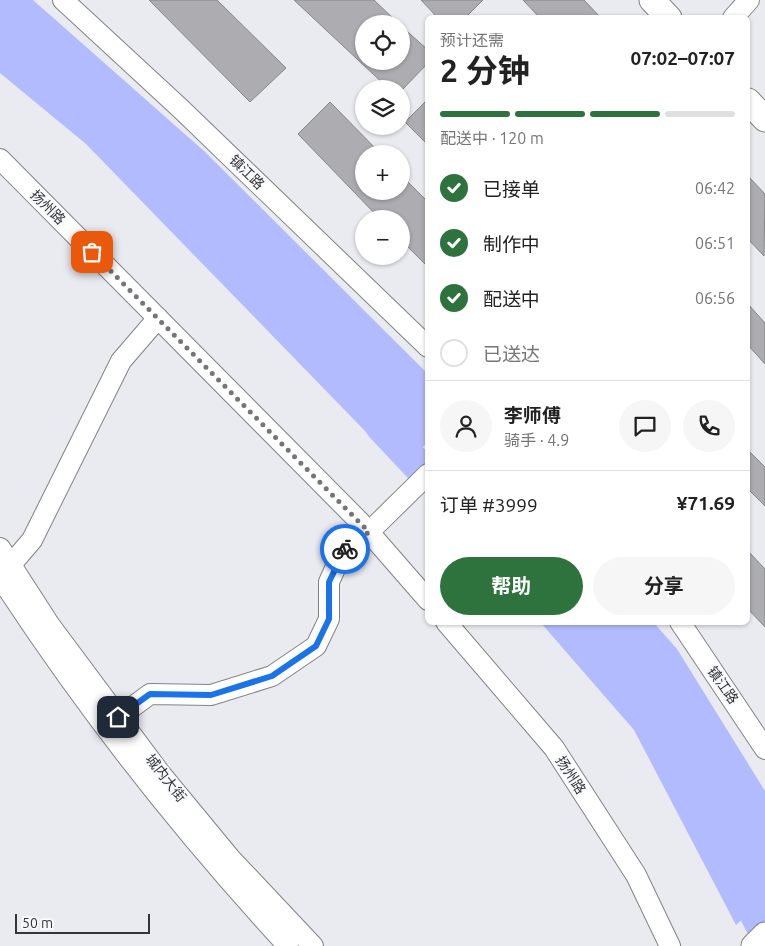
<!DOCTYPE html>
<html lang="zh">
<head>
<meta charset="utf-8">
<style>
  :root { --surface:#fff; --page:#f6f6f6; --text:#222; --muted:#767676; --line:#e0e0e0; --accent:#2e733e }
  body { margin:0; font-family:Ubuntu,"Noto Sans SC",sans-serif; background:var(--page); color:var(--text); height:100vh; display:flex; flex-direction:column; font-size:19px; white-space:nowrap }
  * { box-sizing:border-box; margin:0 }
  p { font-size:16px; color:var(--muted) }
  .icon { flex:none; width:28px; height:28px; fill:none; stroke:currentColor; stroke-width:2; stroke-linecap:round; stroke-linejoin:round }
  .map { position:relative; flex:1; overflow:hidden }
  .details { position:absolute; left:425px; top:15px; width:325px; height:610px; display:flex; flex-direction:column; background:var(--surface); border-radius:8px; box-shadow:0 1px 4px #0004 }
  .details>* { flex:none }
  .tools { position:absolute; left:355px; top:15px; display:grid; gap:10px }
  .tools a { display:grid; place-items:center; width:55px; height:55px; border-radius:50%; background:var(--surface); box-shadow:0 1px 4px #0004; font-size:25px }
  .scale { position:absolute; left:15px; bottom:12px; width:135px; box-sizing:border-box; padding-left:5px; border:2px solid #353537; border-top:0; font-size:14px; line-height:18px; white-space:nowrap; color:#353537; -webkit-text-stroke:4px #f8f9fd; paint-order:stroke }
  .pin { position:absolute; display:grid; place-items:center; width:42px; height:42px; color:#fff; margin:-21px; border-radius:10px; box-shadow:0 2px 8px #0006 }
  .courier { position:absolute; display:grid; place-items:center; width:50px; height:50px; margin:-25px; border:4px solid #1a73e8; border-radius:50%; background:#fff; color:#222; box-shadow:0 1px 6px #0007 }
  .overview em { font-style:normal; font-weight:700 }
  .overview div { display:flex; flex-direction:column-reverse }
  .overview { display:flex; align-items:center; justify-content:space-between; height:85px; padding:0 15px }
  h1 { font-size:32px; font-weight:700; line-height:38px }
  .bar { display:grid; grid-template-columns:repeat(4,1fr); gap:8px 5px; align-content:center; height:60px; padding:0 15px }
  .bar i { height:6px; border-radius:4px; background:var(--line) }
  .bar .on { background:var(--accent) }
  .bar p { grid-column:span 4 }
  .line { display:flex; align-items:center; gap:12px; padding:0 15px; border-top:1px solid var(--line) }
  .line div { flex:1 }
  .round { display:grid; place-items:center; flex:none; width:52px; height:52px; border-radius:26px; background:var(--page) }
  ol { padding:0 15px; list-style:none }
  li { display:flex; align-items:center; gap:15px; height:55px }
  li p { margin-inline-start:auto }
  li .icon { padding:5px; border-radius:50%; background:var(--accent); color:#fff; stroke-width:4 }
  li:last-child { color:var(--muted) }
  li i { width:28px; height:28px; border:2px solid var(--line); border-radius:50% }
  .primary-button { display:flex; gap:10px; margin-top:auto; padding:10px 15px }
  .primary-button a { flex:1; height:58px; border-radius:30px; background:var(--accent); color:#fff; font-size:20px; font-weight:700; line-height:58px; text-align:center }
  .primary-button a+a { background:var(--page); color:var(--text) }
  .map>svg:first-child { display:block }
  .water { fill:#b1bbfe }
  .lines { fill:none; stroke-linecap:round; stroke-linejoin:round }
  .river { stroke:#b1bbfe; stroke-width:32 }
  .building { fill:#acacb1; stroke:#85868a }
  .minor-casing { stroke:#828387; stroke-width:22 }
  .tertiary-casing { stroke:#828387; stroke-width:27 }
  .minor { stroke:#fff; stroke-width:20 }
  .tertiary { stroke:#fff; stroke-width:25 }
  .done { stroke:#747578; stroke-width:5; stroke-dasharray:0 9 }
  .route { stroke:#1a73e8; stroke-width:6 }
  .labels { text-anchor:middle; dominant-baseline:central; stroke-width:4; stroke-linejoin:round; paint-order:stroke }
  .street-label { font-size:14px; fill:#353537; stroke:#f8f9fd }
</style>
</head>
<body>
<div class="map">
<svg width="765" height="946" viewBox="0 0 765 946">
  <rect width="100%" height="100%" fill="#eaebf0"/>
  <g class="water">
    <path d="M0,0H33L204,151L427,373V443L401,468L86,144L0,73Z"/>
    <path d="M541,623H654L677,649L765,791V898L736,925L634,730Z"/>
  </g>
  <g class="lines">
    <g class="river">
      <path d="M381,426L428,476"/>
      <path d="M732,870L765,932"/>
    </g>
  </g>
  <g class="building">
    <path d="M149,0H217L286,68L250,102Z"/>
    <path d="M294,0H374L399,24H364V61H401V26L428,50V63L401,91V89H389Z"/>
    <path d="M421,0H483L465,18H438Z"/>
    <path d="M523,0H584L601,18H540Z"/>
    <path d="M428,99V145L405,122Z"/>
    <path d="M330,102L381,154H364V191H401V175L428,202V267L401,240V219H380L298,134Z"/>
    <path d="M748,176L765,194L764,256L748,239Z"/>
    <path d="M748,304L765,323V364L748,345Z"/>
    <path d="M748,450L765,467V506L748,489Z"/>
    <path d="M748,551L765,569V627L748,609Z"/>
  </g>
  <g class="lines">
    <defs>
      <g id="minor">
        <path d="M63,0L181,109L428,347"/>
        <path d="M733,18L749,0"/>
        <path d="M0,159L360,522L428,600"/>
        <path d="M0,548L49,624L160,773L231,859L313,946"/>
        <path d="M3,574L32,540L121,361L158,318"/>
        <path d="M0,577C85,708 182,831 288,946"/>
        <path d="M446,622L554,748L636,875L670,946"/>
        <path d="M680,622L765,749"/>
        <path d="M119,717L150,694L211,695L272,676L316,646L329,619V582L343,551L369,532L428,474"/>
      </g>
      <g id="tertiary">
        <path d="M652,0L669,18"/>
        <path d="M748,101L765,119"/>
        <path d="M754,946L765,935"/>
      </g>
    </defs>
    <use href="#minor" class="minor-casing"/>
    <use href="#tertiary" class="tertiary-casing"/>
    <use href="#minor" class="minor"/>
    <use href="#tertiary" class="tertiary"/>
  </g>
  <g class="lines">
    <path class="done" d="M92,252L369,532L345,549"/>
    <path class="route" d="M118,717L150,694L211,695L272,676L316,646L329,619V582L345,549"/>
  </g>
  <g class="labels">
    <g class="street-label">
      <text transform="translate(247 172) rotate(44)">镇江路</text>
      <text transform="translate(48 207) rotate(45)">扬州路</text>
      <text transform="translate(723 685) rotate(55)">镇江路</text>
      <text transform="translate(571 775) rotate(57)">扬州路</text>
      <text transform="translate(166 778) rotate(52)">城内大街</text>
    </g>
  </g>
</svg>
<div class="tools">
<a><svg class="icon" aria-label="locate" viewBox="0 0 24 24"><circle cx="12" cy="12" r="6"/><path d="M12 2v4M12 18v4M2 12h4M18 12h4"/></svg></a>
<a><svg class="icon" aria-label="layers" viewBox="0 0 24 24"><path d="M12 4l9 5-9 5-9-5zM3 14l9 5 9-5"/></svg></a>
<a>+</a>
<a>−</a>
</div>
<div class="scale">50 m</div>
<div class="pin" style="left:92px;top:252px;background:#ea580c"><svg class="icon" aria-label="bag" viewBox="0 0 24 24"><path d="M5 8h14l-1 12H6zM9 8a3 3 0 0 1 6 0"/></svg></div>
<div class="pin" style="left:118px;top:717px;background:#1f2937"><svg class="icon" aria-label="home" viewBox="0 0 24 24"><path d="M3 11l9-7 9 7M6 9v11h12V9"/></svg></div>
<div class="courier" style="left:345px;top:549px"><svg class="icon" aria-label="bike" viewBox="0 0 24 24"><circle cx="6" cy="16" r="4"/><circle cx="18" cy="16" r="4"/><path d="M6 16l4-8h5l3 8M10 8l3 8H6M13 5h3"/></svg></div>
<section class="details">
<div class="overview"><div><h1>2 分钟</h1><p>预计还需</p></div><em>07:02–07:07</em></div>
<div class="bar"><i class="on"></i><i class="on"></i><i class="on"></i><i></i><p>配送中 · 120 m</p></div>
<ol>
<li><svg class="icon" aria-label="check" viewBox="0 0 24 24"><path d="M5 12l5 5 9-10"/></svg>已接单<p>06:42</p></li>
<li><svg class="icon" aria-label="check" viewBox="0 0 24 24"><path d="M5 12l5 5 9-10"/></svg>制作中<p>06:51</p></li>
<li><svg class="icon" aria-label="check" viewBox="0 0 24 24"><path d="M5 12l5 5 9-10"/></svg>配送中<p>06:56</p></li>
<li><i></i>已送达</li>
</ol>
<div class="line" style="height:90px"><a class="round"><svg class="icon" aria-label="person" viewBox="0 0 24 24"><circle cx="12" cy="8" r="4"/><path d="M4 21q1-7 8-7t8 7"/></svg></a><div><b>李师傅</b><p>骑手 · 4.9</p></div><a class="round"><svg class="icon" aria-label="chat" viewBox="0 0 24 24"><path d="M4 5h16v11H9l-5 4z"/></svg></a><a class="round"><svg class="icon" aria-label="phone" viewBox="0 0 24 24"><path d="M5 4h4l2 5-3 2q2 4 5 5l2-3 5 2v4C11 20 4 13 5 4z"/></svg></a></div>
<div class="line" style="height:65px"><div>订单 #3999</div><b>¥71.69</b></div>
<div class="primary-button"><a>帮助</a><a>分享</a></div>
</section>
</div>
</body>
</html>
